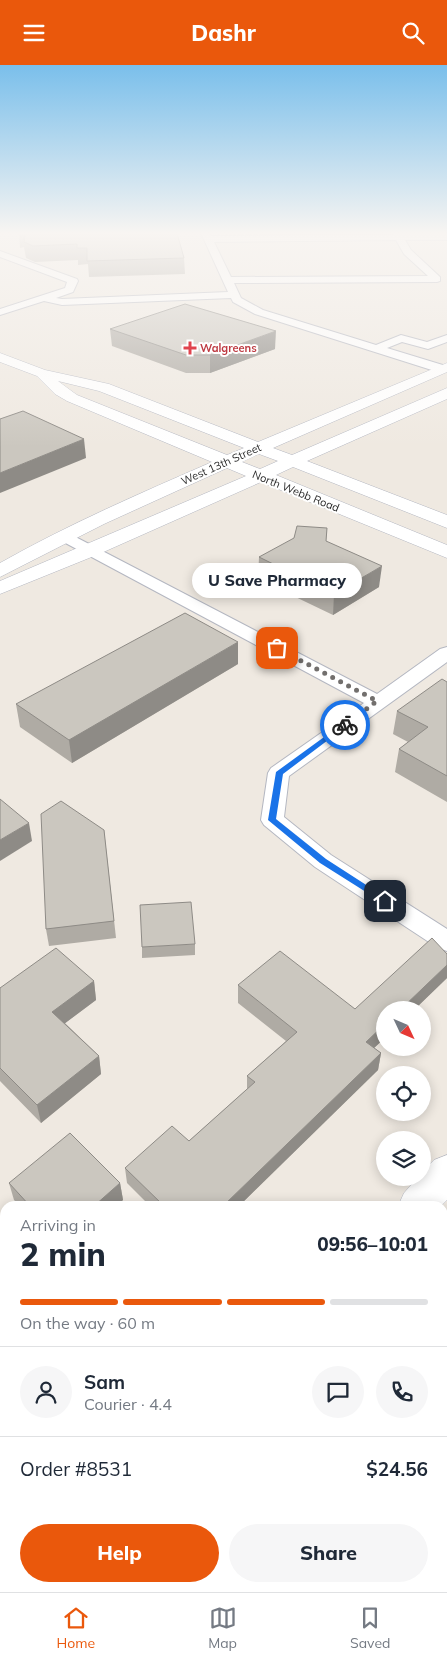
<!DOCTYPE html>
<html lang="en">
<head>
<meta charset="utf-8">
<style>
  :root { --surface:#fff; --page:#f6f6f7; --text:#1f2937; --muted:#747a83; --line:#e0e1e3; --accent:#ea580c }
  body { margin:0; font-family:Mulish,sans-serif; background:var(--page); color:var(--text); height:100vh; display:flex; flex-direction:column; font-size:19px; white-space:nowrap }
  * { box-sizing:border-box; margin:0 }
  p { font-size:16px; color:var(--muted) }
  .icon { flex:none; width:28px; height:28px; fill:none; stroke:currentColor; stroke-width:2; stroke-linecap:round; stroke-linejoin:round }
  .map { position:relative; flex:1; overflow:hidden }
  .details { position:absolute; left:0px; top:1136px; width:448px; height:391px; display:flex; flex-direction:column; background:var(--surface); border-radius:15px 15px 0 0; box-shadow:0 2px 12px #0003 }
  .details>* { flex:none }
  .needle { width:32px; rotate:134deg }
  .fabs { position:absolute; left:376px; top:936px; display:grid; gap:10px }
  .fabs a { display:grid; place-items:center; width:55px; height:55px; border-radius:50%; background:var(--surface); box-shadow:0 2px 12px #0003; font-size:25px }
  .pin { position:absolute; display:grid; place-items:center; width:42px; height:42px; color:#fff; margin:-21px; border-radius:10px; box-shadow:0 2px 8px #0006 }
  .courier { position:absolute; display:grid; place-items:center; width:50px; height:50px; margin:-25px; border:4px solid #1a73e8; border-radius:50%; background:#fff; color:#222; box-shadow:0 1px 6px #0007 }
  .bubble { position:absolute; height:35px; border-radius:18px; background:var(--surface); box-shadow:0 2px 12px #0003; font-size:16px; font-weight:800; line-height:35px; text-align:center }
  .overview em { font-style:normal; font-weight:800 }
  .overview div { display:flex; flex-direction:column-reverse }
  .overview { display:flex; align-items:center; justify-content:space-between; height:85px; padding:0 20px }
  h1 { font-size:32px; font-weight:800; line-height:38px }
  .bar { display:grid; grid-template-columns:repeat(4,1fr); gap:8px 5px; align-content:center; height:60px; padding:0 20px }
  .bar i { height:6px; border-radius:4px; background:var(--line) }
  .bar .current { background:var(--accent) }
  .bar p { grid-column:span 4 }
  .line { display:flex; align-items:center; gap:12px; padding:0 20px; border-top:1px solid var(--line) }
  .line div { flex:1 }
  .round { display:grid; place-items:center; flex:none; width:52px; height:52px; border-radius:26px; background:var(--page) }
  .button { display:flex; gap:10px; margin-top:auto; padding:10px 20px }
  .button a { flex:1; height:58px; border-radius:30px; background:var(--accent); color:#fff; font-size:20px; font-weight:800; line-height:58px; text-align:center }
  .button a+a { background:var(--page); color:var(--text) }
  header { display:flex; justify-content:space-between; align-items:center; height:65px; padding:0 20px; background:var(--accent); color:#fff; font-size:22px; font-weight:800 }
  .menu { display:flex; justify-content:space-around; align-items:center; height:70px; border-top:1px solid var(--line); background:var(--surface); font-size:14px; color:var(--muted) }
  .menu a { display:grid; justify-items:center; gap:2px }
  .menu .current { color:var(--accent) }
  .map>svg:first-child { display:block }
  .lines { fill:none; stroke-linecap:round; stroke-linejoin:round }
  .lane-casing { stroke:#b4b7c1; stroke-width:2 }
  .street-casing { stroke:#b4b7c1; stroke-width:1 }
  .secondary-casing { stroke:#b4b7c1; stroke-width:1 }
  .lane { fill:#fff; fill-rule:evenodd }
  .street { fill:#fff; fill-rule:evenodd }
  .secondary { fill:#fff; fill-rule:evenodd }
  .wall { fill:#afaba4 }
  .shaded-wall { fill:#8e8b86 }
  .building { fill:#cbc7bf; stroke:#8e8b86 }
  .route { fill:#1a73e8 }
  .done { stroke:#726f6d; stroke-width:5; stroke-dasharray:0 9 }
  .health-dot { fill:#e0444e; stroke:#fff; stroke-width:2 }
  .labels { text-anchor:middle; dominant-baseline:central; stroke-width:4; stroke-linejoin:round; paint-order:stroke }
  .far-health-label { font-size:11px; font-weight:bold; fill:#be3a42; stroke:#fff; text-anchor:start }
  .far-street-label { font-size:11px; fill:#2e2e2e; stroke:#fff }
</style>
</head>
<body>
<header><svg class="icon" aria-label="menu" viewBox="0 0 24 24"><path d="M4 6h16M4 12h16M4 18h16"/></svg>Dashr<svg class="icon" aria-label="search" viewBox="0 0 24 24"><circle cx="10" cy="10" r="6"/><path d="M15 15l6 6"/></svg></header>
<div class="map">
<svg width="447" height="1527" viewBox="0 0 447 1527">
  <rect width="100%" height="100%" fill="#efe9e1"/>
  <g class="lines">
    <defs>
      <g id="lane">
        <path d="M201,168H209L211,171L393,170L392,168L447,169V175H405L411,185L440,212V216L437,217L234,218L241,233L263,245L376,280L401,270L427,277L447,270V277L428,284L402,277L387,283L446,301L447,305L438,307L255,249L233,237L231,233L62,240L44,236L0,250V244L65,223L67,217L0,192V186L77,214L78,216L73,227L56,233L62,234L228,227ZM396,175L404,189L428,211L231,212L214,177Z"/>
        <path d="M64,466L377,629L440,584L447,582V597L289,711L284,752L331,790L447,864V886L438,883L315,802L264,760L261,755L268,708L271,703L364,638L58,474L56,471Z"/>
        <path d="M442,1358L447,1360V1399L442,1397Z"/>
      </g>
      <g id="street">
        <path d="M447,1090V1135L441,1141H398L404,1128L418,1112H422V1107L434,1095Z"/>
        <path d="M64,1522H115L113,1527H63Z"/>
      </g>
      <path id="secondary" d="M0,288L45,305L109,319L258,377L447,298V307L273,383L292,390L447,323V334L307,396L447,450V463L293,402L276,410L447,480V493L261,417L99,489L0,529V516L246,411L227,403L104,459L0,512V498C69,459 141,428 212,397L67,336L55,329L37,311L0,297ZM58,316L99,326L244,383L227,390L77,330ZM259,389L278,396L260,404L242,397Z"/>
    </defs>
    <use href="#lane" class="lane-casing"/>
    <use href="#street" class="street-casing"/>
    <use href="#secondary" class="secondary-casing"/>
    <use href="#lane" class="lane"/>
    <use href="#street" class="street"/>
    <use href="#secondary" class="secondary"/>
  </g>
  <g class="wall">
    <path d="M19,168H177L184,193L185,209L89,212L88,199L78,200V195L35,197L26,193L24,182L20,183Z"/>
    <path d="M110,264L275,284L210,308H186L112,281Z"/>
    <path d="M327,463L326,476L379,522L333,550L258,514L259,492Z"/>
    <path d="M238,599L72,698L20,662L16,639Z"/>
    <path d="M447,617V737L395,707L399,684L408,677L393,669L397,646Z"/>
    <path d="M104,765L116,873L49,881L46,864Z"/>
    <path d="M195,879V890L142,893V882Z"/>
    <path d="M447,889V913L374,983L381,988L378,1005L239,1141H150L127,1118L125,1103L189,1076L247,1024V1011L286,976L238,938V920L355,944Z"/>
    <path d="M94,916L96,935L65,958L99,991L101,1009L41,1058L0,1016V923Z"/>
    <path d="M9,1118H120L123,1135L116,1141H20L14,1135Z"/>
  </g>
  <g class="shaded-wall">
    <path d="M276,266L275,284L210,308V290Z"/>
    <path d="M84,374L86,393L0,428V408Z"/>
    <path d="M382,501L379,522L333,550L334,529Z"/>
    <path d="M238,577V599L72,698L69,675Z"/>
    <path d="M29,758L32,776L0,796V775Z"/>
    <path d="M447,900V913L414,945H400Z"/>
    <path d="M94,916L96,935L56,965L52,947Z"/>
    <path d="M385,959V973L363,993L366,977Z"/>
    <path d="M381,988L378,1005L239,1141H223Z"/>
    <path d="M99,991L101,1009L41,1058L37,1040Z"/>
    <path d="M120,1118L123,1135L116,1141H94Z"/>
    <path d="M5,1352V1371L0,1376V1357Z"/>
  </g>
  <g class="building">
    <path d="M25,168H177L184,193L87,196V183H77V179L33,181L24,177Z"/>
    <path d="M185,239L276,266L210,290H186L110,264Z"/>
    <path d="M23,346L84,374L0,408V354Z"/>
    <path d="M297,461L327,463L326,476L382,501L334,529L259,492L294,473Z"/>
    <path d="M185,548L238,577L69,675L16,639Z"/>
    <path d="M442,614L447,617V711L399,684L428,662L397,646Z"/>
    <path d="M0,734L29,758L0,775Z"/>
    <path d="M61,736L104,765L114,856L46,864L41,749Z"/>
    <path d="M191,837L195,879L142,882L140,840Z"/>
    <path d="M432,873L447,889V900L400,945H385V959L366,977L381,988L223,1141H164L125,1103L172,1061L189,1076L255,1017L247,1011L297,967L238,920L280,886L355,944Z"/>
    <path d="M56,883L94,916L52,947L99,991L37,1040L0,1003V923Z"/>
    <path d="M70,1068L120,1118L94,1141H30L9,1118Z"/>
    <path d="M5,1241V1352L0,1357V1245Z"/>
  </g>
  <linearGradient id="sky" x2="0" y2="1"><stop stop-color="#7abfeb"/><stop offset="0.44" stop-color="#f8f5f2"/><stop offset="1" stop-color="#f8f5f2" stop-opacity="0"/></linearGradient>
  <rect width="447" height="382" fill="url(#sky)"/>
  <path class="route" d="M342,659L348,660L283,709L276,754L326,794L388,834V838L385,839L320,798L268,755L276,707Z"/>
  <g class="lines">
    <path class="done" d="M277,583L377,636L345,660"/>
  </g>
  <path class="health-dot" d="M187.5 275.5h5v5h5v5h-5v5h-5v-5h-5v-5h5z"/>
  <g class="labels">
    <g class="far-health-label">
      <text x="200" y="283">Walgreens</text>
    </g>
    <g class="far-street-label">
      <text transform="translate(221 399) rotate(-24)">West 13th Street</text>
      <text transform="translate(296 426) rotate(22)">North Webb Road</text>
    </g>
  </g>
</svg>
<div class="fabs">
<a><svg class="needle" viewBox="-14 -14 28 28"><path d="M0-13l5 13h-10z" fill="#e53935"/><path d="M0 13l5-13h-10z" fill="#747a83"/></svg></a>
<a><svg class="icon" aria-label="locate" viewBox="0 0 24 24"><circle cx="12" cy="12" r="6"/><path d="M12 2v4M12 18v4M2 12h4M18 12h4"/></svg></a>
<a><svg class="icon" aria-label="layers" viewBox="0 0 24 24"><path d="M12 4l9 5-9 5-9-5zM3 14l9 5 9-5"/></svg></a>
</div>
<div class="pin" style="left:277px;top:583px;background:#ea580c"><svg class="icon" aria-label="bag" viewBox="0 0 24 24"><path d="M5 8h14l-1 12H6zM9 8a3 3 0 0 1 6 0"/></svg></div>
<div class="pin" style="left:385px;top:836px;background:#1f2937"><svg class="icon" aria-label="home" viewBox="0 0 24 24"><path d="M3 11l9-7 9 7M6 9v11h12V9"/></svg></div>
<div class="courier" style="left:345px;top:660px"><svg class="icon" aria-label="bike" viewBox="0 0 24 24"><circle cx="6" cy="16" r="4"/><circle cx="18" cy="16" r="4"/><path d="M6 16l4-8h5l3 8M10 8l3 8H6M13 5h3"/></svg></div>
<div class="bubble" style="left:192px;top:498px;width:170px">U Save Pharmacy</div>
<section class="details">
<div class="overview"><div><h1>2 min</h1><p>Arriving in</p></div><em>09:56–10:01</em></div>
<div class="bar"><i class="current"></i><i class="current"></i><i class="current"></i><i></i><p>On the way · 60 m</p></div>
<div class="line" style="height:90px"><a class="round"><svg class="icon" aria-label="person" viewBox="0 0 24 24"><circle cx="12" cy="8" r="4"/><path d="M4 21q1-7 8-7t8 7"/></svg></a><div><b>Sam</b><p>Courier · 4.4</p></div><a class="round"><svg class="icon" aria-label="chat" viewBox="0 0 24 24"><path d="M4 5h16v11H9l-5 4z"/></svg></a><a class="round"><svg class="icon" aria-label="phone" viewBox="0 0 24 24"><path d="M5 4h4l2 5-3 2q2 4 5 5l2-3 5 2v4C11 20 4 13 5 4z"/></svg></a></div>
<div class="line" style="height:65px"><div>Order #8531</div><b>$24.56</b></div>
<div class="button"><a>Help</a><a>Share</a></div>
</section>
</div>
<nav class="menu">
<a class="current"><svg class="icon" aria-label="home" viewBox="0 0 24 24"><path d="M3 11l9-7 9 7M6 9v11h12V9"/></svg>Home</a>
<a><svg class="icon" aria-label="map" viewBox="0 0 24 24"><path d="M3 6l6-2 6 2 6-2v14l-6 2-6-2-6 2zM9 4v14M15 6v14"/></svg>Map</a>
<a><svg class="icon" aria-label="saved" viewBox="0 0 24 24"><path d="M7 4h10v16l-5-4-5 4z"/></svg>Saved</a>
</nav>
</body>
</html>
